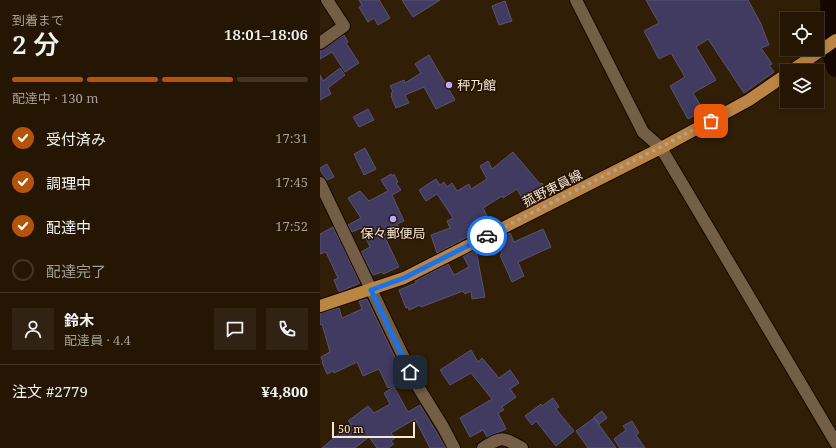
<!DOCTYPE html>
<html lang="ja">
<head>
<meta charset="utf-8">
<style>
  :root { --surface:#251604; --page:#312313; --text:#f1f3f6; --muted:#a39f9a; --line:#423526; --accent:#b45309 }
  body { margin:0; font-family:"Noto Serif","Noto Sans JP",serif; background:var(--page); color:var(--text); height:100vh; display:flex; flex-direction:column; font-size:15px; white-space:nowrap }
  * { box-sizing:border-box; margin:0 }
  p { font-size:13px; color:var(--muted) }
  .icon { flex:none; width:22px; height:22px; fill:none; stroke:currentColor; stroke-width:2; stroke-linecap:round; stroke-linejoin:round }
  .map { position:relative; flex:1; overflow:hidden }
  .details { display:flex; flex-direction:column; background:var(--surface); width:320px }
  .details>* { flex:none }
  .fabs { position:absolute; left:460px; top:12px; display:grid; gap:8px }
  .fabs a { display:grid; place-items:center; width:44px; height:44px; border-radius:0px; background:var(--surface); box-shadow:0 2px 6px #0003,0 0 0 1px var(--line); font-size:20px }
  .scale { position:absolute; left:12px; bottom:10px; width:83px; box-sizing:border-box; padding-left:4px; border:2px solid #f5e8da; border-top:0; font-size:11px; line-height:14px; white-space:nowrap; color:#f5e8da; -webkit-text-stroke:3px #271400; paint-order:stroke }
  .pin { position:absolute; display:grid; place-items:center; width:34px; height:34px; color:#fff; margin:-17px; border-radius:8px; box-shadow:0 2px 6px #0006 }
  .courier { position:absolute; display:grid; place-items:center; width:40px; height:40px; margin:-20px; border:3px solid #1a73e8; border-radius:50%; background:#fff; color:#222; box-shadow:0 1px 5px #0007 }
  .overview em { font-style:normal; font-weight:600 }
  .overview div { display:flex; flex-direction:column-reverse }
  .overview { display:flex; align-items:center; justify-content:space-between; height:68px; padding:0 12px }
  h1 { font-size:26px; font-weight:600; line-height:30px }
  .bar { display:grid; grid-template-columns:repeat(4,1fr); gap:6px 4px; align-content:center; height:48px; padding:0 12px }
  .bar i { height:5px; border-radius:3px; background:var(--line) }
  .bar .selected { background:var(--accent) }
  .bar p { grid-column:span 4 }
  .line { display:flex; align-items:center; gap:10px; padding:0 12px; border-top:1px solid var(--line) }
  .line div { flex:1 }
  .round { display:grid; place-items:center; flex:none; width:42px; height:42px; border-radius:0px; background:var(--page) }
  ol { padding:0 12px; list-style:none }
  li { display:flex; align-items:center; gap:12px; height:44px }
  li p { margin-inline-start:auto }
  li .icon { padding:4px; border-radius:50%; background:var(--accent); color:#fff; stroke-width:4 }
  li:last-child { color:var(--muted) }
  li i { width:22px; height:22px; border:2px solid var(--line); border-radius:50% }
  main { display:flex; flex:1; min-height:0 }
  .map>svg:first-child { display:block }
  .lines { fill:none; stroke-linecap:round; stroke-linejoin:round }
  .river { stroke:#150700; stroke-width:20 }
  .building { fill:#413a61; stroke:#595571 }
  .minor-casing { stroke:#180700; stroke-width:14 }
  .major-casing { stroke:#180700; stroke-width:14 }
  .minor { stroke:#745e45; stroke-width:12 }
  .major { stroke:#bb8644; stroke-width:12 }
  .done { stroke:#b0a190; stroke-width:4; stroke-dasharray:0 7.2 }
  .route { stroke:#1a73e8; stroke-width:5 }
  .poi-dot { fill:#b7abf8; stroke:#271400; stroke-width:1.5 }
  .labels { text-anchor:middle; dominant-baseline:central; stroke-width:3; stroke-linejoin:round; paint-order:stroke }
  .poi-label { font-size:13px; fill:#f5e8da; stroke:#271400; text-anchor:start }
  .street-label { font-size:13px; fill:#f5e8da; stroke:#271400 }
</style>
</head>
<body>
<main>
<section class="details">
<div class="overview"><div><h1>2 分</h1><p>到着まで</p></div><em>18:01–18:06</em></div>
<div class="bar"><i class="selected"></i><i class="selected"></i><i class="selected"></i><i></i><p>配達中 · 130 m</p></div>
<ol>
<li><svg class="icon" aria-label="check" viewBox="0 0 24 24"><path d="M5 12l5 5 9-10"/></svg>受付済み<p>17:31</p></li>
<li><svg class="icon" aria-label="check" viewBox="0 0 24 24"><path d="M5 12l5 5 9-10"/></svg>調理中<p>17:45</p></li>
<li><svg class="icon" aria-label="check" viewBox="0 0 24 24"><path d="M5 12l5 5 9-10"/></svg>配達中<p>17:52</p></li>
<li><i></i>配達完了</li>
</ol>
<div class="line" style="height:72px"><a class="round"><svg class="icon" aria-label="person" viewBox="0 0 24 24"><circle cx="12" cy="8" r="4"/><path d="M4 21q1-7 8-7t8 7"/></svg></a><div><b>鈴木</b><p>配達員 · 4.4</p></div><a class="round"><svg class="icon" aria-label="chat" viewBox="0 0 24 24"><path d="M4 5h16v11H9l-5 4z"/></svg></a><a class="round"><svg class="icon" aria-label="phone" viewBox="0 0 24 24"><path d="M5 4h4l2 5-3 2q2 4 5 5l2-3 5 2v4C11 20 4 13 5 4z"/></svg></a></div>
<div class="line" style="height:52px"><div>注文 #2779</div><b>¥4,800</b></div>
</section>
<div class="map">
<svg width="516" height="448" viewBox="0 0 516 448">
  <rect width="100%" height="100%" fill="#311e06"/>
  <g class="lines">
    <path class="river" d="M510,0L513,57L516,67"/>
  </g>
  <g class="building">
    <path d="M39,0H59L70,18L58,25L54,18L48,22L39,7L42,5Z"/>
    <path d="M82,0H120L93,17Z"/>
    <path d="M326,0H428L440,22L449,45L441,48L452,64L449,65L454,72L424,93L388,39L376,47L396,80L373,93L381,106L375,109L377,114L368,119L350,86L365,77L351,53L339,59L324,31L339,23Z"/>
    <path d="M185,1L192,21L179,25L172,6Z"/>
    <path d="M24,35L28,42L26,43L39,63L25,72L12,52L0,59V50Z"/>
    <path d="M109,55L135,100L116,109L104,87L85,95L89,103L76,108L71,96H72L71,93L73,92L70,86L84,80L85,83L101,73L95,64Z"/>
    <path d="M20,68L25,75L8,88L11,94L0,100V75L3,81Z"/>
    <path d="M48,109L54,120L39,127L33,117Z"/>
    <path d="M45,148L56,169L44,175L34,154Z"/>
    <path d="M193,152L220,184L222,183L227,193L223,195L225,198L207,207L197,189L183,198L182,196L163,208L167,216L152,225L155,233L117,253L111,235L130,228L127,221L133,218L117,194L106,201L99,190L116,179L120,185L124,182L127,187L132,183L137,191L149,184L151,189L167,179L160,166L168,161L172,169Z"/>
    <path d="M7,164L14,177L7,180L0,170V168Z"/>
    <path d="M71,174L72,176L74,174L78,182L76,183L81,190L72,195L84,221L77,224L82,234L64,235L79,267L63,274L62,272L53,275L41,252L50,247L41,228L32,232L28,225L41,218L28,198L40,191L49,201L68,191L61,180Z"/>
    <path d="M13,227L40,283L19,292L14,280L18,278L6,252L0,254V234Z"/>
    <path d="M223,229L231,247L198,262L204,276L192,282L180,255L182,254L176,240L190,233L194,242Z"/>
    <path d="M156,250L165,297L152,299L151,291L145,294L143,291L101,307L100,305L89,310L88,307L86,308L79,290L96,283L95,281L128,264L134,275L149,267L143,256Z"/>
    <path d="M47,299L86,380L68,388L59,369L43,376L37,362L14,373L13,371L7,374L2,362H3L1,357L10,352L2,324L0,325V313L19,308L22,318L42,309L39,301Z"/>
    <path d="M151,350L158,362L162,358L179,378L190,370L199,383L190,389L196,397L182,407L184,410L178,413L186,429L167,437L163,430L150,437L140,418L172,399L151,373L130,385L120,370Z"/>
    <path d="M74,387L88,412L100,405L126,448H110L95,419L71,433L75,438L71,441L74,444L68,448H57L49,437L35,448H2L31,424L28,421L48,406L54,413L70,404L64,393Z"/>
    <path d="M233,398L239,407L236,409L254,431L236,446L216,421L212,425L205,416L221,404L222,406Z"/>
    <path d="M282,411L287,418L279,424L274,417Z"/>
    <path d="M274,418L296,448H268L256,431Z"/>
    <path d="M312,421L319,433L316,435L325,448H300L294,439L306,430L303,426Z"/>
  </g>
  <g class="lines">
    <defs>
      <g id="minor">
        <path d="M256,0L323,132L341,148L516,443"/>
        <path d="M0,43L24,26L7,0"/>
        <path d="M0,183L97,385L123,427L134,448"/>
        <path d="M163,448C182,436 183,437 202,448"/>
      </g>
      <g id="major">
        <path d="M471,71L516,40"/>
        <path d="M0,306L84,278L341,148L429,100L467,74"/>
      </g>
    </defs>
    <use href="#minor" class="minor-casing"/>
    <use href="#major" class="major-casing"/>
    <use href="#minor" class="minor"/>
    <use href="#major" class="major"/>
  </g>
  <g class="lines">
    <path class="done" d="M167,236L391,121"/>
    <path class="route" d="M90,372L51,290L84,278L167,236"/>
  </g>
  <g class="poi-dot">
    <circle cx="129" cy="85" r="4"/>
    <circle cx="73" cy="219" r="4"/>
  </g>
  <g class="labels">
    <g class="poi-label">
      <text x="137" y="85">秤乃館</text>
      <text x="73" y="233" text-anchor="middle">保々郵便局</text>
    </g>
    <g class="street-label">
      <text transform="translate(232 188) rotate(-27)">菰野東員線</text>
    </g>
  </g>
</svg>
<div class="fabs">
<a><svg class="icon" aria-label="locate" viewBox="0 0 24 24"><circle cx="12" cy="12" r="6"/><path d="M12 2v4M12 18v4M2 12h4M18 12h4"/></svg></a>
<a><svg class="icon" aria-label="layers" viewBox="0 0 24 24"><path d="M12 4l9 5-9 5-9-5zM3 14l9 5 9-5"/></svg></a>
</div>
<div class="scale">50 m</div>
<div class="pin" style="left:391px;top:121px;background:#ea580c"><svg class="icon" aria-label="bag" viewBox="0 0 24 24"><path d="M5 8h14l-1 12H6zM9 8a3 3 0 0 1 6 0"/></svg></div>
<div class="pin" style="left:90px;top:372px;background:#1f2937"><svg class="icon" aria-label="home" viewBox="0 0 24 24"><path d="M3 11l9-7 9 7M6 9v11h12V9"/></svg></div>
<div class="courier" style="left:167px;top:236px"><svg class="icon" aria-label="car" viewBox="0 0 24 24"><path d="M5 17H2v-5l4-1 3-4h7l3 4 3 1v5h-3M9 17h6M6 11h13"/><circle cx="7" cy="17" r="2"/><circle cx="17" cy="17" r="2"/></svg></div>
</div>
</main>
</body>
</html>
